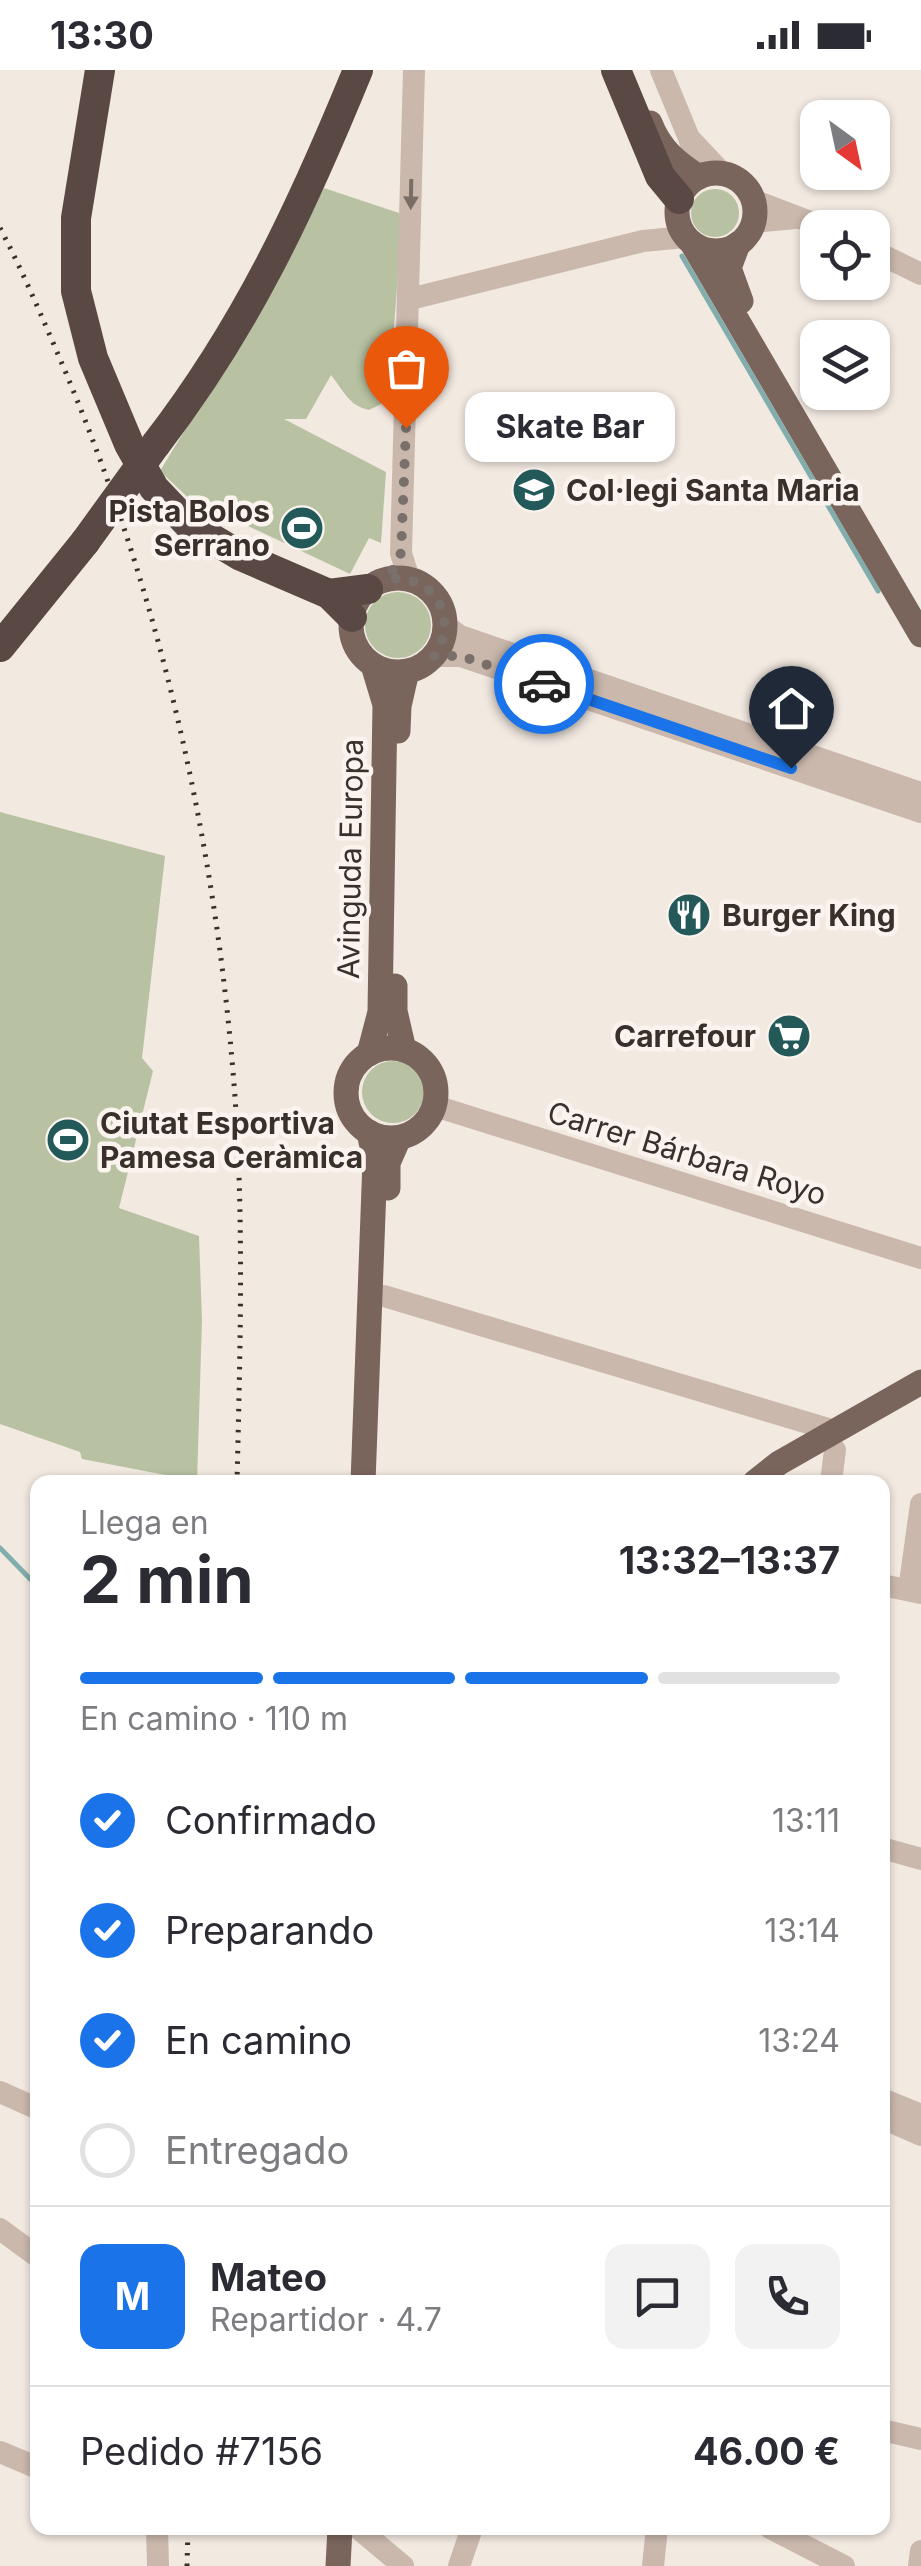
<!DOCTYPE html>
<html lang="es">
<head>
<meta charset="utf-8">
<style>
  :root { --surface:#fff; --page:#f2f2f3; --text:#2b2b33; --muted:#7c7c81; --line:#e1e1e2; --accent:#1a73e8 }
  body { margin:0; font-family:Inter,sans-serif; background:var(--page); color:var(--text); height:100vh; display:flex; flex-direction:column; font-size:38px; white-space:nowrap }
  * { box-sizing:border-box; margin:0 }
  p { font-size:32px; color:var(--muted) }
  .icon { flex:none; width:55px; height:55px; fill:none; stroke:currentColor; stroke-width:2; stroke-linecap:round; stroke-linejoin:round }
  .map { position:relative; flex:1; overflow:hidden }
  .drawer { position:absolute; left:30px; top:1405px; width:860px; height:1060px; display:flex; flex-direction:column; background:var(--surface); border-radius:20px; box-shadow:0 2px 8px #0004 }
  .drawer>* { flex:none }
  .needle { width:65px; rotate:147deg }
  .buttons { position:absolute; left:800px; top:30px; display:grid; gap:20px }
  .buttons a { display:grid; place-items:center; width:90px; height:90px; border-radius:20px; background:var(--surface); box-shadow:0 2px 8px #0004; font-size:50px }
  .pin { position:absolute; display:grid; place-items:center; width:85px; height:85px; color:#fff; margin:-102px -42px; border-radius:50% 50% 50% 0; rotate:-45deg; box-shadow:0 0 10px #0007 }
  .pin .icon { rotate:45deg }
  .courier { position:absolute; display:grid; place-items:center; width:100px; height:100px; margin:-50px; border:8px solid #1a73e8; border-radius:50%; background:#fff; color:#222; box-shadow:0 2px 12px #0007 }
  .bubble { position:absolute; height:70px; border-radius:20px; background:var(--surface); box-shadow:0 2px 8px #0004; font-size:32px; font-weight:700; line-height:70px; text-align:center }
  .summary em { font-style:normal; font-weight:700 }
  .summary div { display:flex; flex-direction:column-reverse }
  .summary { display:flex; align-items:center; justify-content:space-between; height:170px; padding:0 50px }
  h1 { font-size:65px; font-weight:700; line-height:75px }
  .bar { display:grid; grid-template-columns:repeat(4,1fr); gap:15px 10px; align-content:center; height:120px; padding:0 50px }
  .bar i { height:12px; border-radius:8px; background:var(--line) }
  .bar .selected { background:var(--accent) }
  .bar p { grid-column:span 4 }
  .line { display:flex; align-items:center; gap:25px; padding:0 50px; border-top:2px solid var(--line) }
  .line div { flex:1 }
  .round { display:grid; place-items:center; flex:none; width:105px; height:105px; border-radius:20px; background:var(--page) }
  ol { padding:0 50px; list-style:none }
  li { display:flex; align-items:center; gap:30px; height:110px }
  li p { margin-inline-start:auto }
  li .icon { padding:10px; border-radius:50%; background:var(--accent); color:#fff; stroke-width:4 }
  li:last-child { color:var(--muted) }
  li i { width:55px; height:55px; border:5px solid var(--line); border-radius:50% }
  .status { display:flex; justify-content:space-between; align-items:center; height:70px; padding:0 50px; background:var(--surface); direction:ltr }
  .status svg { height:28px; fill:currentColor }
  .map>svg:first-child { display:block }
  .green { fill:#b8c1a1 }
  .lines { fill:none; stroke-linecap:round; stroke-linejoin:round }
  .stream { stroke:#81aead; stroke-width:5 }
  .minor { stroke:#cab8ad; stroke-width:22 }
  .major { stroke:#7a655d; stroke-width:25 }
  .highway { stroke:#594843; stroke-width:30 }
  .rail { stroke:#392f2b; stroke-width:5; stroke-dasharray:2.5 8; stroke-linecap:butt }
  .highway-bridge { stroke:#594843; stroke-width:30 }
  .oneway { fill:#7a6d66 }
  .done { stroke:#7a706b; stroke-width:10; stroke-dasharray:0 18 }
  .route { stroke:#1a73e8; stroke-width:12 }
  .labels { text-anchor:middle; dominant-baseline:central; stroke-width:9; stroke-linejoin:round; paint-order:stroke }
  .poi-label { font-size:30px; font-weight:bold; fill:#392f2b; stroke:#faf3ee; text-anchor:start }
  .street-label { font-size:30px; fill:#392f2b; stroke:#faf3ee }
</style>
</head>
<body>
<div class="status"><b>13:30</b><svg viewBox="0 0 49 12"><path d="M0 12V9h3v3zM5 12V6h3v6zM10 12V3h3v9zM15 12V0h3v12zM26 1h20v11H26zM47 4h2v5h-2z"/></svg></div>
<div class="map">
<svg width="921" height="2496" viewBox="0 0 921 2496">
  <rect width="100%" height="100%" fill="#f2e9e1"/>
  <g class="green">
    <path d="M324,118L399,143L401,166L389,321L381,334L369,340C348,335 344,321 331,305L306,349H284L386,402L381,473L369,468L350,504L233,449L219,457L160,401L253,248Z"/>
    <circle cx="715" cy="143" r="24"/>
    <circle cx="398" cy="555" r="33"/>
    <path d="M0,742L165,786L142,988L153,1001L119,1138L199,1166L202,1250L197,1411L82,1389L80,1382L0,1354Z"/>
    <circle cx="393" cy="1022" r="31"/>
  </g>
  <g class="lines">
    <g class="stream">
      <path d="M682,186L878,521"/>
      <path d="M0,1478L38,1517"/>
    </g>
    <g class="minor">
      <path d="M661,0L689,68L700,106"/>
      <path d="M691,70L723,104"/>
      <path d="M753,130L826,158"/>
      <path d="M753,152L795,148"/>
      <path d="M872,180L921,204"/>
      <path d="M410,229L643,171L685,167"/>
      <path d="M409,509L401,483L414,0"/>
      <path d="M445,555L460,566L921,723"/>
      <path d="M434,586H461L921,742"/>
      <path d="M435,1036L921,1188"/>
      <path d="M384,1226L835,1361"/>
      <path d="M831,1412L835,1380"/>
      <path d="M882,1515L921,1523"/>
      <path d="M909,1520L921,1434"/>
      <path d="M882,1778L921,1789"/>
      <path d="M0,2022L38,2039"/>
      <path d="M882,2029L921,2045"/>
      <path d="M882,2048L921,2065"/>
      <path d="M0,2159L38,2187"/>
      <path d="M882,2360L921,2369"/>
      <path d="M0,2382L38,2398"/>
      <path d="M157,2458L158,2496"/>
      <path d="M358,2458L403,2496"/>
      <path d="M770,2458L844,2496"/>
      <path d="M459,2496L472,2458"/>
      <path d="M653,2496L657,2458"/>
      <path d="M919,2496L921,2481"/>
    </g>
    <g class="major">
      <path d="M650,53C660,79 676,92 699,107"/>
      <circle cx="716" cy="142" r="39"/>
      <path d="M692,173L921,565"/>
      <path d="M738,174L729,198L741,231"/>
      <circle cx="398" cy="555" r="47"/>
      <path d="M398,661L399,636L407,601"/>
      <path d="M395,916V941L404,980"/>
      <circle cx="391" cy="1023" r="45"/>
      <path d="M369,984L380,942L385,635L373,595"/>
      <path d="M388,1118V1093L399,1068"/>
      <path d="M363,1412L375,1091L369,1062"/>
      <path d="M755,1412L779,1393L921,1312"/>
      <path d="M338,2496L340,2458"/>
    </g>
    <g class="highway">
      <path d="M100,0L76,148V221L93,288L129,374L154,418L189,455L241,486L329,524L352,547"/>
      <path d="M616,0L660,106L679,129"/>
      <path d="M156,374C247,256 302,137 358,0"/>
      <path d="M329,524L368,519"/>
      <path d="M0,577L85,472"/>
    </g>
    <g class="rail">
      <path d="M0,158C21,198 39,240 57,282C159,518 216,770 235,1027C244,1155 240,1285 237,1412"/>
      <path d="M187,2496L188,2458"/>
    </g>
    <path class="highway-bridge" d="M85,472L156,374"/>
  </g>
  <defs><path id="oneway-solid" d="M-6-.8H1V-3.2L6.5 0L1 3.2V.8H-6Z" transform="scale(2.5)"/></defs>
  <use class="oneway" href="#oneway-solid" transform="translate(411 124) rotate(91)"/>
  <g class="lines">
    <path class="done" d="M406,358L401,483L388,509C434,504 460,548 434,586H461L544,614"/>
    <path class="route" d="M544,614L791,698"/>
  </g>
  <defs>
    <symbol id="school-disc" viewBox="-11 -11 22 22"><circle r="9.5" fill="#235959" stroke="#faf3ee"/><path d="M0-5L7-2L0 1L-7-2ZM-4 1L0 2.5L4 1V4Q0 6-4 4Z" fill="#fff"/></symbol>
    <symbol id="stadium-disc" viewBox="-11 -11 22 22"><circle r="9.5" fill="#235959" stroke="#faf3ee"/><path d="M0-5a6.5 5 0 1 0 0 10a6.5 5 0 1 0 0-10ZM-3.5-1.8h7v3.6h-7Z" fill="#fff"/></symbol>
    <symbol id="restaurant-disc" viewBox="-11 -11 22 22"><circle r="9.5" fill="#235959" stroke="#faf3ee"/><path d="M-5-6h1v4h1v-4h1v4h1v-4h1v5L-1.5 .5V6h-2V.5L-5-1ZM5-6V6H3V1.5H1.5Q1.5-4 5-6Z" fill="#fff"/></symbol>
    <symbol id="supermarket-disc" viewBox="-11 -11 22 22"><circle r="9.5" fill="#235959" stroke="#faf3ee"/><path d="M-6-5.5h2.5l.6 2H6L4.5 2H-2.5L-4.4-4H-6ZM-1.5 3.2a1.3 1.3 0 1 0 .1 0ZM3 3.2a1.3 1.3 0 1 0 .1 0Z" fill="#fff"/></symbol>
  </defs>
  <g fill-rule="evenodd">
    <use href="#school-disc" x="509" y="395" width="50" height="50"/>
    <use href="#stadium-disc" x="277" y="433" width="50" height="50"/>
    <use href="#restaurant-disc" x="664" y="820" width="50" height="50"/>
    <use href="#supermarket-disc" x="764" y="941" width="50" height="50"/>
    <use href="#stadium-disc" x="43" y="1045" width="50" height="50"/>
  </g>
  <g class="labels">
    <g class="poi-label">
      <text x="566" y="420">Col·legi Santa Maria</text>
      <text x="270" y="441" text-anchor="end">Pista Bolos<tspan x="270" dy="34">Serrano</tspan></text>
      <text x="722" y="845">Burger King</text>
      <text x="756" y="966" text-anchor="end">Carrefour</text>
      <text x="100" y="1053">Ciutat Esportiva<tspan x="100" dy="34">Pamesa Ceràmica</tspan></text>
    </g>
    <g class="street-label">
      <text transform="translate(350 789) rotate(-89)">Avinguda Europa</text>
      <text transform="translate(687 1083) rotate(17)">Carrer Bárbara Royo</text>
    </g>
  </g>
</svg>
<div class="buttons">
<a><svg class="needle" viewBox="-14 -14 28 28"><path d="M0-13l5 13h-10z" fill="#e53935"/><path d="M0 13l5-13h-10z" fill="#7c7c81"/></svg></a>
<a><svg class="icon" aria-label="locate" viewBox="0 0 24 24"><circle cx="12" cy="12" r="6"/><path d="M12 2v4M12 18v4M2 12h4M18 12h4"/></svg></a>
<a><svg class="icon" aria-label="layers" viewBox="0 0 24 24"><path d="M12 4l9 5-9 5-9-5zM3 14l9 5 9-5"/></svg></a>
</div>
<div class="pin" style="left:406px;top:358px;background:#ea580c"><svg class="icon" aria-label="bag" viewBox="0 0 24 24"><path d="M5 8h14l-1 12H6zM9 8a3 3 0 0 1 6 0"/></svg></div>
<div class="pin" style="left:791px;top:698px;background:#1f2937"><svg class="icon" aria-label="home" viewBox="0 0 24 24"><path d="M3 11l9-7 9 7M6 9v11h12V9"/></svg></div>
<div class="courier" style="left:544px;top:614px"><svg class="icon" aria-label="car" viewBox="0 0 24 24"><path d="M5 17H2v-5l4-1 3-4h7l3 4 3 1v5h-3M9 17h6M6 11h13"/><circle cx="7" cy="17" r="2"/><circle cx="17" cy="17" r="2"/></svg></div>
<div class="bubble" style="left:465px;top:322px;width:210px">Skate Bar</div>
<section class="drawer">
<div class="summary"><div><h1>2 min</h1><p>Llega en</p></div><em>13:32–13:37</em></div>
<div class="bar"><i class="selected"></i><i class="selected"></i><i class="selected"></i><i></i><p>En camino · 110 m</p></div>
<ol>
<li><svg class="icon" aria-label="check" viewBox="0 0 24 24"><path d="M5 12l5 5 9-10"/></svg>Confirmado<p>13:11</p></li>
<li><svg class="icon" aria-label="check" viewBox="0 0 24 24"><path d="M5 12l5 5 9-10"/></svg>Preparando<p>13:14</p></li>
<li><svg class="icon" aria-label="check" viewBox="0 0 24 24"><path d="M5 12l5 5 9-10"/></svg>En camino<p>13:24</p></li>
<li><i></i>Entregado</li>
</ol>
<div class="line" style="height:180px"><b class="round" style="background:var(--accent);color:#fff">M</b><div><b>Mateo</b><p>Repartidor · 4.7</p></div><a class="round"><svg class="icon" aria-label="chat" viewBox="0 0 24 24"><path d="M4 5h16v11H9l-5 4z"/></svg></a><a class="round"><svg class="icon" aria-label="phone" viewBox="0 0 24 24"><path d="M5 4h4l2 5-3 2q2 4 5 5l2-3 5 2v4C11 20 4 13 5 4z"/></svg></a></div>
<div class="line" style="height:130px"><div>Pedido #7156</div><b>46.00 €</b></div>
</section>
</div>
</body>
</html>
